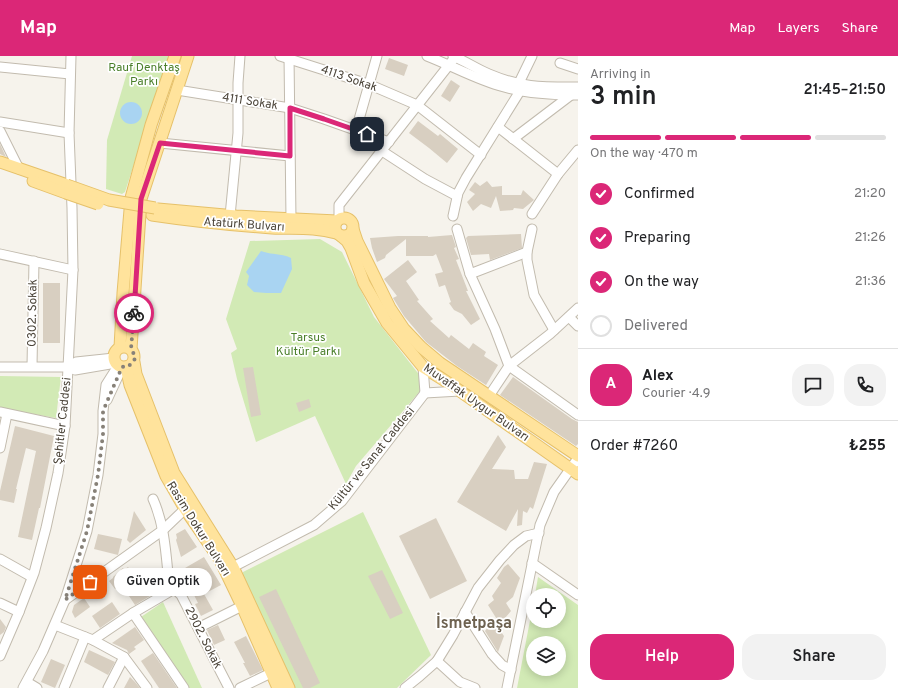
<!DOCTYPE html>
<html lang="en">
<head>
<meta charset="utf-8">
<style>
  :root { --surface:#fff; --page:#f2f2f2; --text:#202124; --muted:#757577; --line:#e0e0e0; --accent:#db2777 }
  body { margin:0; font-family:Overpass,sans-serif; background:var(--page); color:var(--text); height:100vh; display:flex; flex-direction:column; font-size:15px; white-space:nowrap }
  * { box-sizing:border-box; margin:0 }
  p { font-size:13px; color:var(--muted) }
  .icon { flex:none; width:22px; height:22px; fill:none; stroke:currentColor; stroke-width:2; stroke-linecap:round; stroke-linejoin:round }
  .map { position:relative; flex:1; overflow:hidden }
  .drawer { display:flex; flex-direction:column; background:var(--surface); width:320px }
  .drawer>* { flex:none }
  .buttons { position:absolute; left:526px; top:532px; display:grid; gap:8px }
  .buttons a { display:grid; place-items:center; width:40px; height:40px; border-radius:50%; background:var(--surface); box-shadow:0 2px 10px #0003; font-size:20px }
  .pin { position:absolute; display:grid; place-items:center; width:34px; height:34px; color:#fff; margin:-17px; border-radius:8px; box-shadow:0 2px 6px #0006 }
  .courier { position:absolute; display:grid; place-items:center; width:40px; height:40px; margin:-20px; border:3px solid #db2777; border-radius:50%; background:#fff; color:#222; box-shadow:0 1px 5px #0007 }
  .bubble { position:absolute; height:28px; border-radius:14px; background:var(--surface); box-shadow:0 2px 10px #0003; font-size:13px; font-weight:600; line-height:28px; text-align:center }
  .headline em { font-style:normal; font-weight:600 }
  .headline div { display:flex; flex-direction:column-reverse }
  .headline { display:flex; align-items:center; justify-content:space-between; height:68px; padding:0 12px }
  h1 { font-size:26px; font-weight:600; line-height:30px }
  .bar { display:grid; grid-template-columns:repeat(4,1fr); gap:6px 4px; align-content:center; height:48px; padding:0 12px }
  .bar i { height:5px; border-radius:3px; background:var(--line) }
  .bar .on { background:var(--accent) }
  .bar p { grid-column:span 4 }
  .line { display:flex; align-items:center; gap:10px; padding:0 12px; border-top:1px solid var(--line) }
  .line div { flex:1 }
  .round { display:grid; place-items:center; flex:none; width:42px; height:42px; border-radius:16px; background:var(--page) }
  ol { padding:0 12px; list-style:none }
  li { display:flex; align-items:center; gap:12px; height:44px }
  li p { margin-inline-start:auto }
  li .icon { padding:4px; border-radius:50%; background:var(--accent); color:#fff; stroke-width:4 }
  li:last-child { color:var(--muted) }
  li i { width:22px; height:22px; border:2px solid var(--line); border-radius:50% }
  .button { display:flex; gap:8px; margin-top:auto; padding:8px 12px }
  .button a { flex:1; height:46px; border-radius:16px; background:var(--accent); color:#fff; font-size:16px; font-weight:600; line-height:46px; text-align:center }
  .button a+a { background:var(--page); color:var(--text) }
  header { display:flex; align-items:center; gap:24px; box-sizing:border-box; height:56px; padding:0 20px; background:var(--accent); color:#fff }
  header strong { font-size:19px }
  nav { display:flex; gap:22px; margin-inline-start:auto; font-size:14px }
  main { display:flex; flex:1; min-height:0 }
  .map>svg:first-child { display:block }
  .green { fill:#d2eab5; fill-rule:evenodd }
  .water { fill:#a9d4f2 }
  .building { fill:#d8cfc1 }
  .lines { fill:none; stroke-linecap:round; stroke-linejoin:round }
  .minor-casing { stroke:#c2bbae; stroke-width:11 }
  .major-casing { stroke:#e6c16a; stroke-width:13 }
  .minor { stroke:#fff; stroke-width:9 }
  .major { stroke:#ffe39c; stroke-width:11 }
  .major-bridge-casing { stroke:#e6c16a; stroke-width:13; stroke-linecap:butt }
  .major-bridge { stroke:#ffe39c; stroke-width:11 }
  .done { stroke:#878178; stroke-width:4; stroke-dasharray:0 7.2 }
  .route { stroke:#db2777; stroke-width:5 }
  .labels { text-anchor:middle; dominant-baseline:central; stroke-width:3.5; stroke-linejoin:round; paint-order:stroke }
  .park-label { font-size:12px; fill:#4a7f2a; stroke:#fff }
  .street-label { font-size:12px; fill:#4b4439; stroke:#fff }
  .district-label { font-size:16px; font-weight:bold; fill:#6e6250; stroke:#fff }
</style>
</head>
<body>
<header>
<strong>Map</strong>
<nav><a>Map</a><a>Layers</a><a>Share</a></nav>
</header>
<main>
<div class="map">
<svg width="578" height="632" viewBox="0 0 578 632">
  <rect width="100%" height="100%" fill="#f6f3ec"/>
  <g class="green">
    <path d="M132,0H169L125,136L122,138L106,133L107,84Z"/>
    <path d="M320,183L342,196L374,261L421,321V334L356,410L346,428L315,360L256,386L237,323L231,297L237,293L226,263L250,185Z"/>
    <path d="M0,320L61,321L56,362L0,352Z"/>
    <path d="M363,456L431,599L397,632H294L242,519L243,516Z"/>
    <path d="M538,521L578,549V632H517L533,549V565H559V539H535ZM533,587H559V613H533Z"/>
    <path d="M163,546L202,632H188L141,561Z"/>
  </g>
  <g class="water">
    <circle cx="131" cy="57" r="11"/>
    <path d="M261,195C271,199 281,197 291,202L292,213L281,237H266L254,236L247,229L249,220L246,216Z"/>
  </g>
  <g class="building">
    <path d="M389,2L408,9L404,20L385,13Z"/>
    <path d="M451,24L460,30L450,46L441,40Z"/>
    <path d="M418,65L438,80L440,78L458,93L447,107L429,92L409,77Z"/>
    <path d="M0,88L6,101L0,98Z"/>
    <path d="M487,125L492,131L502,130V139H521L523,134L534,144L523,153L514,152L513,154L500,155L496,140L491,152L481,148L473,155L467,146L475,138L469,134L475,126L480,130Z"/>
    <path d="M521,178L522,192L490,204L489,198L471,199L466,182L468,180Z"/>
    <path d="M452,179L456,191L454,192L459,203L456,204L468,235H466L480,263L471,269L462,258L454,254L449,247L451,246L445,229L439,231L435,218L443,216L436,198L433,200H406V183L386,199L385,202L377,206L372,192L370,182L398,180H428V181Z"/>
    <path d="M408,204L417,216L406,225L419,244L417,245L433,263L430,265L449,282L451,279L469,293L473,287L486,296L484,300L498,309L486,329L457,310L426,286L404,260L393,242L397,240L384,223Z"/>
    <rect x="43" y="227" width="17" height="60"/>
    <path d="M253,311L261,359L251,361L243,312Z"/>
    <path d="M513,321L572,363L578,366V388L576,390L500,339Z"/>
    <path d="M309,343L311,351L299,356L296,347Z"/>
    <path d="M15,370L54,380L40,452H39L32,484L18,481L36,395L26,392L16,433H17L14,447L0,444V435Z"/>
    <path d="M498,379L506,391L492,413L514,414L515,423H528L534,406L547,408L533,453L530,451L527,457L523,455L522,469L517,470L518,453L506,475L457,446Z"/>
    <path d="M134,455L146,474L130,487L127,484Z"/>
    <path d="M436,462L467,525L430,543L399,480Z"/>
    <path d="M185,473L197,491L181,501L176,484L177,482L176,478Z"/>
    <path d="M98,478L122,483L118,499L94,493Z"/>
    <path d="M204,501L221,529L204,538L213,554L201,560L195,548L198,547L191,533L195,531L185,512Z"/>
    <path d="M508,508L520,522L513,541L506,547L511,555L505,562L506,565L499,573L504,580L498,596L485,575L488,571L498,565L488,549L494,544L492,540L501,527L497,522L504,511Z"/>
    <path d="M128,511L138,525L139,524L150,540L135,549L121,528L115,533L109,525L113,522V521L123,512L124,514Z"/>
    <path d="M382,514L403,557L390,563L368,520Z"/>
    <path d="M276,533L320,627L310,632H303L259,541Z"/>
    <path d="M84,542L90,551L75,562L72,556L74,549Z"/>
    <path d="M112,546L120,558L100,572L92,560Z"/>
    <path d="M0,563L6,571L4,576L0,579Z"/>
    <path d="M218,569L225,584L214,589L207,574Z"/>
    <path d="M135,571L144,584L134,591L136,593L129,598L127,594L112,587Z"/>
    <path d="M246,580L263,614L250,620L243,607H245L234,586Z"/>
    <path d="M89,594L115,606L108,619L84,606Z"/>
    <path d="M153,597L177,632H159L141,605Z"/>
    <path d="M51,603L65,609L55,632L41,626Z"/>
    <path d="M130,621L135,626L140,632H124Z"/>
  </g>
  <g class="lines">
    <defs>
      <g id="minor">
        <path d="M280,0L368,28L417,49L481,99"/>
        <path d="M289,0L291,163"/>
        <path d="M427,0C453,10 477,24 504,31C529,38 553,39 578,39"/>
        <path d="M453,0C465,5 477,13 489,18C522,32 544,31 578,31"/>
        <path d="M560,7L578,13"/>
        <path d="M0,11L70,18"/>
        <path d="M518,29L532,0"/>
        <path d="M177,34L290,52L324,63L389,86"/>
        <path d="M0,66L69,77"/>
        <path d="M498,71L558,118"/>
        <path d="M356,74L377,0"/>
        <path d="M0,75L19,113"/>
        <path d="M513,83L571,39"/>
        <path d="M160,87L290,100"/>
        <path d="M382,95L425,123L457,140"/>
        <path d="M532,158L558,118L578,94"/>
        <path d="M230,160L238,77V27L240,0"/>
        <path d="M453,160L458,137L466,122L520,35"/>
        <path d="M339,163V149L456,0"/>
        <path d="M457,173L470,218L495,273L509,310L578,359"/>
        <path d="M532,173L527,196V204L534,239L554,274"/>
        <path d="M0,198L73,214"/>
        <path d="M470,218L527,196"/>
        <path d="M569,261L578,270"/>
        <path d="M32,310L34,205"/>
        <path d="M0,311H68L75,314L116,307"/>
        <path d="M68,311L76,306L114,302"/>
        <path d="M423,311L425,337"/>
        <path d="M425,337L460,335"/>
        <path d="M489,340L509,310L550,278L578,252"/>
        <path d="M107,344L120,316"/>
        <path d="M0,356L65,370"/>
        <path d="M0,392L7,358"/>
        <path d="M153,443C165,470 166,499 169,528L181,539L229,632"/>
        <path d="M0,503L32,521"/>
        <path d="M532,507L578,539"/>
        <path d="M233,511L314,469L342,445L425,337"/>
        <path d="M65,544L163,474L185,453"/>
        <path d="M0,547L19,556"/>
        <path d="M465,556L492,598L502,609L511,614"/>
        <path d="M133,557L184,632"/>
        <path d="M55,569L93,584L124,601L147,632"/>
        <path d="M198,572L242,550"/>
        <path d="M93,584L133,557L174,533"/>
        <path d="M0,600L19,556L34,517L46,472L58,417L65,370L73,214L72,152L69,77L71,0"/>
        <path d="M437,605L460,626L475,632"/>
        <path d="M27,626L37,632"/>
        <path d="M23,632L43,595L65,544L87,475L98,419L103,378V355L106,329L118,310"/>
        <path d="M64,632L85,581"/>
        <path d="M108,632L124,601"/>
        <path d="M240,632L271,617"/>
        <path d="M405,632L420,620L437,605L453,579L478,532L500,504L514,489L526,480L539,477"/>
        <path d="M507,632L540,469L554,436L578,402"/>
      </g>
      <g id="major">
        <path d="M0,106L67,129"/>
        <path d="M33,125L66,137"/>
        <path d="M158,153L236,160L337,165"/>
        <path d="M152,159C192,165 232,169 272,172C294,173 315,171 336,177"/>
        <circle cx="344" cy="171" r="9"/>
        <path d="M353,173L357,185L390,252L404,273L421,291L440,307L578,400"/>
        <path d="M341,180L347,185L351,192L364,227L387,267L423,311L447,326L578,418"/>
        <circle cx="124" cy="301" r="10"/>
        <path d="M120,291L123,237L131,142L151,69L175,0"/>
        <path d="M131,293L141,143L188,0"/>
        <path d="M134,306L136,318L174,417L233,511L289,632"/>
        <path d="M126,311L130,329L166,420L185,453L220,504L242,550L278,632"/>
      </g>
    </defs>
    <use href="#minor" class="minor-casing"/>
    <use href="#major" class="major-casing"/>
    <use href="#minor" class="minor"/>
    <use href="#major" class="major"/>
    <defs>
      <g id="major-bridge">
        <path d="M67,129L109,144L155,152"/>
        <path d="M66,137L98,148"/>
      </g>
    </defs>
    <use href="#major-bridge" class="major-bridge-casing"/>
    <use href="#major-bridge" class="major-bridge"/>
  </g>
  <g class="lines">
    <path class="done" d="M90,526L65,544L87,475L98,419L103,378V355L122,311L129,310L135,303L134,298L131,293L134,257"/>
    <path class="route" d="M134,257L141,143L160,87L290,100V52L324,63L367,78"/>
  </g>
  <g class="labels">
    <g class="park-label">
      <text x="144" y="12">Rauf Denktaş<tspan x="144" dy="14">Parkı</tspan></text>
      <text x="308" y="282">Tarsus<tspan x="308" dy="14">Kültür Parkı</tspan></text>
    </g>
    <g class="street-label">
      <text transform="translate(349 23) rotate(19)">4113 Sokak</text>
      <text transform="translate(250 46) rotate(9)">4111 Sokak</text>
      <text transform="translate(244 169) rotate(4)">Atatürk Bulvarı</text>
      <text transform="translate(33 257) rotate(-89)">0302. Sokak</text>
      <text transform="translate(476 347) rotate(35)">Muvaffak Uygur Bulvarı</text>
      <text transform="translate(63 365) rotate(-84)">Şehitler Caddesi</text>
      <text transform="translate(372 403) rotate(-51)">Kültür ve Sanat Caddesi</text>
      <text transform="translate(198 473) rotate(58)">Rasim Dokur Bulvarı</text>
      <text transform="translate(203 582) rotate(63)">2902. Sokak</text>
    </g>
    <g class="district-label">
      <text x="474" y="568">İsmetpaşa</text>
    </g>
  </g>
</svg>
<div class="buttons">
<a><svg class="icon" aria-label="locate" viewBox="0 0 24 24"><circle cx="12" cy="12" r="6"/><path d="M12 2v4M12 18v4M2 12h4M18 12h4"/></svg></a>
<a><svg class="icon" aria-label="layers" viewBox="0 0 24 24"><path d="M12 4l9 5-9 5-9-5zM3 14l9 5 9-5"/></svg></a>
</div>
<div class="pin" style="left:90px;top:526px;background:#ea580c"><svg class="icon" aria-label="bag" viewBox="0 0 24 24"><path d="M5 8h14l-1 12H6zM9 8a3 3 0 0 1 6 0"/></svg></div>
<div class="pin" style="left:367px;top:78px;background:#1f2937"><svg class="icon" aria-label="home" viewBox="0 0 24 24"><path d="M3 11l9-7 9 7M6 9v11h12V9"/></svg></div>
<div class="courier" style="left:134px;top:257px"><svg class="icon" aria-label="bike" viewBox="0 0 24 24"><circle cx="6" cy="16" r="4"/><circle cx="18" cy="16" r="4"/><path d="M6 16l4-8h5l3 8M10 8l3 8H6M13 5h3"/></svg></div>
<div class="bubble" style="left:114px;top:512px;width:98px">Güven Optik</div>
</div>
<section class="drawer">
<div class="headline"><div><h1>3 min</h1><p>Arriving in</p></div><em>21:45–21:50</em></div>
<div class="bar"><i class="on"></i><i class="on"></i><i class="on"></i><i></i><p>On the way · 470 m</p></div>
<ol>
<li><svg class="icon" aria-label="check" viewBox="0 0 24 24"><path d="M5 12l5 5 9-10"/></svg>Confirmed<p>21:20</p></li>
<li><svg class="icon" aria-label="check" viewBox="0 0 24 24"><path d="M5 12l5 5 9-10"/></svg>Preparing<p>21:26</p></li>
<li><svg class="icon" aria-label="check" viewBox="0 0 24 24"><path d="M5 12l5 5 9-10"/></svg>On the way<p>21:36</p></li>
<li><i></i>Delivered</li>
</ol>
<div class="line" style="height:72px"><b class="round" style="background:var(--accent);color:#fff">A</b><div><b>Alex</b><p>Courier · 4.9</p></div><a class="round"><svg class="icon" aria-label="chat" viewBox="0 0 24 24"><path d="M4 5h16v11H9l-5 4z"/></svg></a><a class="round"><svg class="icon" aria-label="phone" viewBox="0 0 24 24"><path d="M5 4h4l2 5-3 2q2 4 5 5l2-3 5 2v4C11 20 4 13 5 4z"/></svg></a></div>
<div class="line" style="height:52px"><div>Order #7260</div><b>₺255</b></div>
<div class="button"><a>Help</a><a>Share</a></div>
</section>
</main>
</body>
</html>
